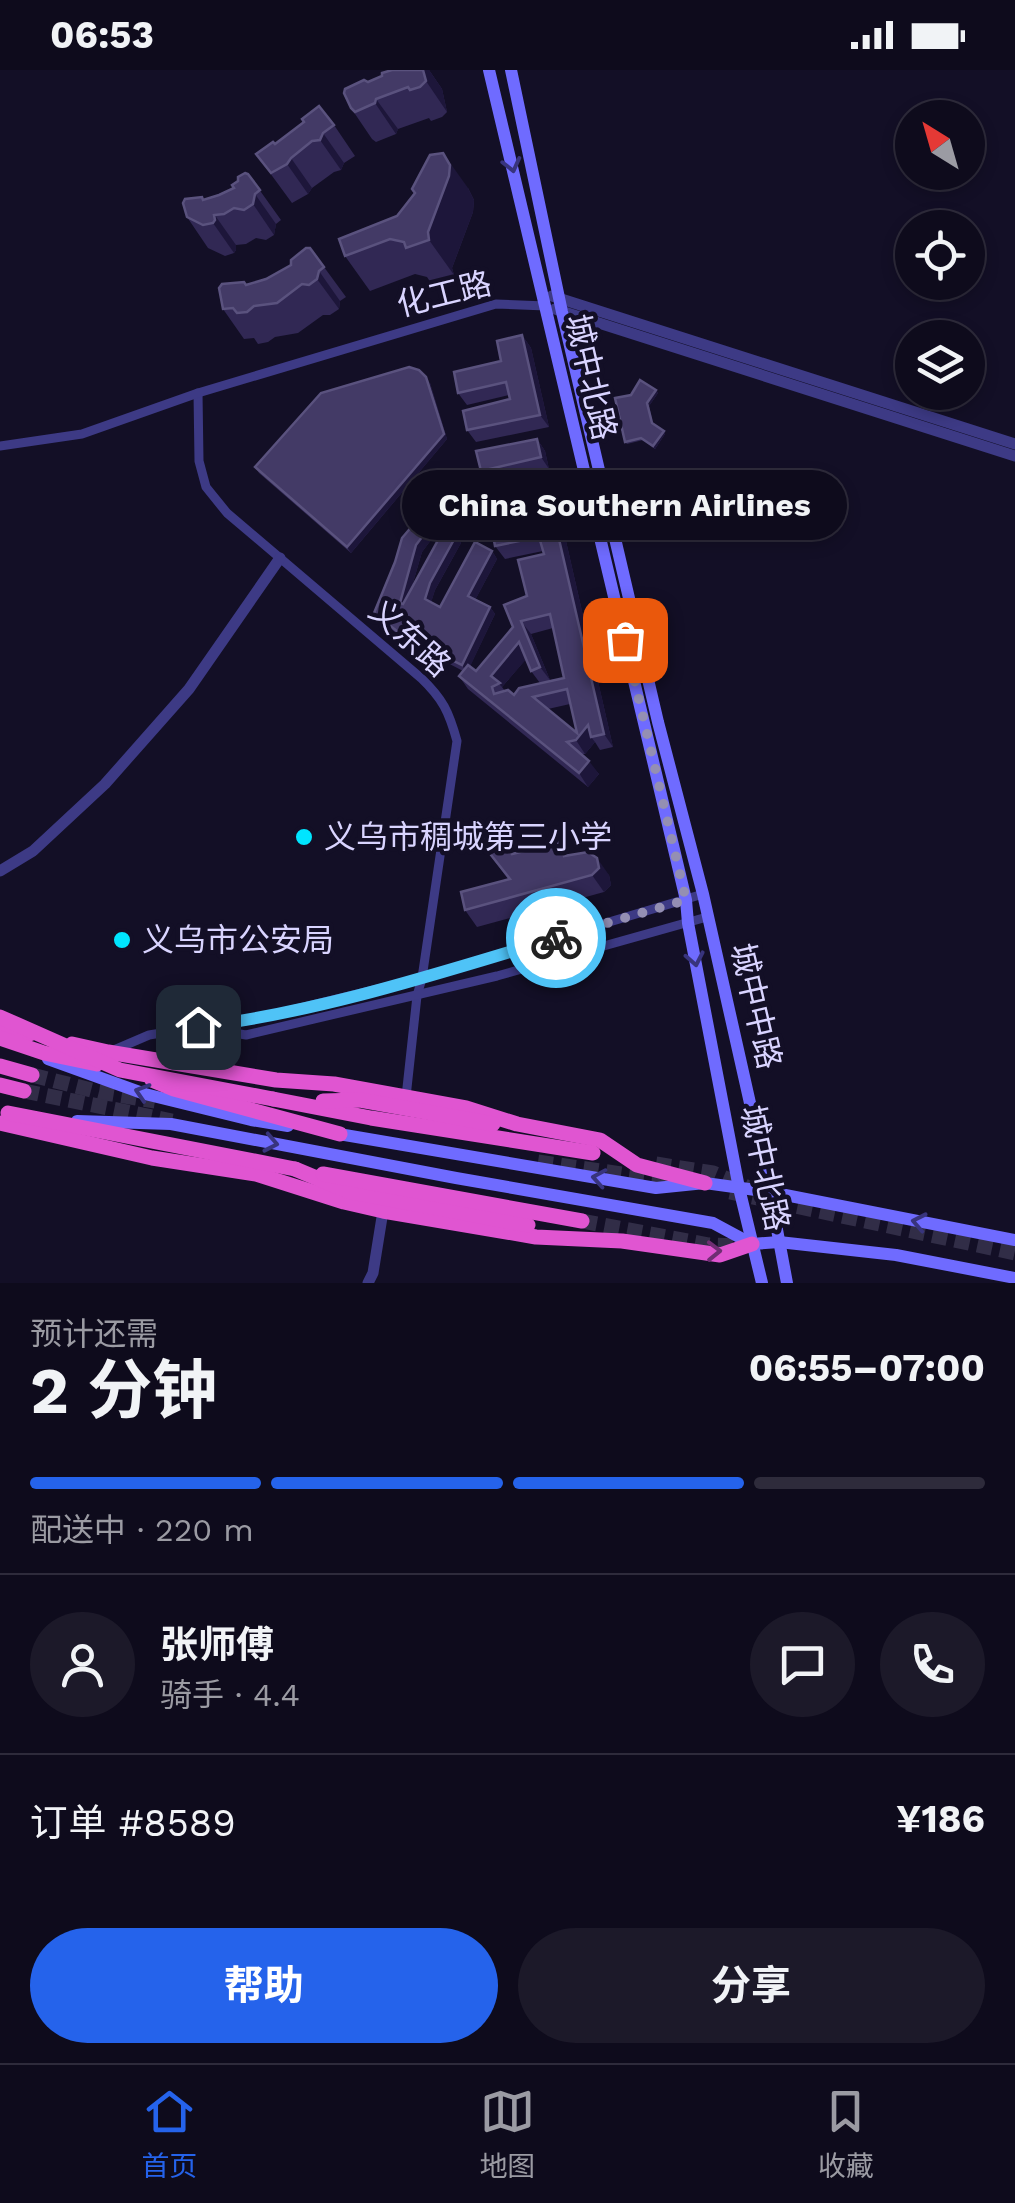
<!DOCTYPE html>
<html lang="zh">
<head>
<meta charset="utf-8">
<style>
  :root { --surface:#0e0b1c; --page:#1c1929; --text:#f1f3f6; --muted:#9b9ba3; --line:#2e2b3b; --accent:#2563eb }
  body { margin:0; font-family:"Work Sans","Noto Sans SC",sans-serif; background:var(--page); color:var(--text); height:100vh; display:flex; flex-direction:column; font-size:38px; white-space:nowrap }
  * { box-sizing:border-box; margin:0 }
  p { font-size:32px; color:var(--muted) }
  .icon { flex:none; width:55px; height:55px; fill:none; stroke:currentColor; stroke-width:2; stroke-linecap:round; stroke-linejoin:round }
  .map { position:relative; height:1213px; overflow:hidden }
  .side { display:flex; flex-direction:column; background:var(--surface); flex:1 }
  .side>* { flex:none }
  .needle { width:65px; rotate:323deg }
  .tools { position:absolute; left:895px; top:30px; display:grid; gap:20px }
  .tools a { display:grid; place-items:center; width:90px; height:90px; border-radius:50%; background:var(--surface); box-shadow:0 5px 15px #0003,0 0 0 2px var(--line); font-size:50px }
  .pin { position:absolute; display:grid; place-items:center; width:85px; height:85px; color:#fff; margin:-42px; border-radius:20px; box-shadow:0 5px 15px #0006 }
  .courier { position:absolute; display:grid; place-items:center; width:100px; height:100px; margin:-50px; border:8px solid #4fc3f7; border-radius:50%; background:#fff; color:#222; box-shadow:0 2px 12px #0007 }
  .bubble { position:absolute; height:70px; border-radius:35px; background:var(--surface); box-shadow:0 5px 15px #0003,0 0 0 2px var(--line); font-size:32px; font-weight:700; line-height:70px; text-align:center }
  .summary em { font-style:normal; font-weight:700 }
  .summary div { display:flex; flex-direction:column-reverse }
  .summary { display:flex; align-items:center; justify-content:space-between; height:170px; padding:0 30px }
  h1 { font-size:65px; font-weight:700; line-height:75px }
  .bar { display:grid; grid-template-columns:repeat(4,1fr); gap:15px 10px; align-content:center; height:120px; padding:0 30px }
  .bar i { height:12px; border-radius:8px; background:var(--line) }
  .bar .active { background:var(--accent) }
  .bar p { grid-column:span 4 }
  .line { display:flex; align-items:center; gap:25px; padding:0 30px; border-top:2px solid var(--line) }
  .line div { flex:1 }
  .round { display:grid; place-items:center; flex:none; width:105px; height:105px; border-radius:52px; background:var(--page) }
  .action { display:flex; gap:20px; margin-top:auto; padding:20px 30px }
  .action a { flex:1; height:115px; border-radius:60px; background:var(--accent); color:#fff; font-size:40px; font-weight:700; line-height:115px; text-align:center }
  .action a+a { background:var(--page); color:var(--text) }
  .status { display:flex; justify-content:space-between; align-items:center; height:70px; padding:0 50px; background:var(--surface); direction:ltr }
  .status svg { height:28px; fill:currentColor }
  .tabs { display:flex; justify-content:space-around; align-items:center; height:140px; border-top:2px solid var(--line); background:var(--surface); font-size:28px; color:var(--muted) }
  .tabs a { display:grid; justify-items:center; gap:5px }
  .tabs .active { color:var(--accent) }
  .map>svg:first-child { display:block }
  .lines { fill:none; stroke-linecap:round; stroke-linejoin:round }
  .trunk-tunnel { stroke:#312d47; stroke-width:15; stroke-dasharray:15 8; stroke-linecap:butt }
  .minor { stroke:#3d3a85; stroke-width:9 }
  .tertiary { stroke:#3d3a85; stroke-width:11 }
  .secondary { stroke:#6f6bff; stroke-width:12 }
  .trunk { stroke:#e055d1; stroke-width:15 }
  .trunk-bridge { stroke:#e055d1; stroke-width:15 }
  .wall { fill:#312854; fill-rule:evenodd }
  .shaded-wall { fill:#1d163a }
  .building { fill:#433a66; stroke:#5a527e; stroke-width:2.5; fill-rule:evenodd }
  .oneway { stroke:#38347d }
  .oneway2 { stroke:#6f2e73 }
  .done { stroke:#948fb3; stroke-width:10; stroke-dasharray:0 18 }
  .route { stroke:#4fc3f7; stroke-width:12 }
  .poi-dot { fill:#00e5ff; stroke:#130f26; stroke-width:4 }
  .labels { text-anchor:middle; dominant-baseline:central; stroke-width:9; stroke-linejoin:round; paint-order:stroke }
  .street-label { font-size:32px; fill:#d9d4ff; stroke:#130f26 }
  .poi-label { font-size:32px; fill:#d9d4ff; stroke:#130f26; text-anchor:start }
</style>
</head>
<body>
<div class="status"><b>06:53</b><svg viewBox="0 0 49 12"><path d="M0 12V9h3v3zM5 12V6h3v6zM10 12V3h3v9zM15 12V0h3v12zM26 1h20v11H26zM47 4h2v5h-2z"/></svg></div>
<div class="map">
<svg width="1015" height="1213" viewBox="0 0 1015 1213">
  <rect width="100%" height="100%" fill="#130f26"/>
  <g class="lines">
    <g class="trunk-tunnel">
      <path d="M32,1005L99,1022L155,1031"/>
      <path d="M24,1021L172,1051"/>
      <path d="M538,1092L678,1112"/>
      <path d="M656,1094L713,1103L749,1118"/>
      <path d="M730,1122L1015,1183"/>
      <path d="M582,1151L709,1175L745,1176"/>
    </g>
    <g class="minor">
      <path d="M198,323L199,391L206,417L227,443L421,608C443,629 449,642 457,671L422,908L417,926L406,1027"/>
      <path d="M0,376L82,364L198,323L496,234L546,236"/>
      <path d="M703,824L422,908L246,951L198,957L246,965L497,906L707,847"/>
      <path d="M114,980L149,965L198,957"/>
    </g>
    <g class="tertiary">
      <path d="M552,226L1015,374"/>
      <path d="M555,239L1015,386"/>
      <path d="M0,801L33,781L105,714L189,619L280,488"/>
      <path d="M368,1213L373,1203L383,1141"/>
    </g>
    <g class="secondary">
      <path d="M489,0L686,830L688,853L739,1118L762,1213"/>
      <path d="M511,0L562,242L658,652L703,824L770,1122L787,1213"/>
      <path d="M48,989L145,1024L251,1050L288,1056"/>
      <path d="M77,1051L171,1054L456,1108L713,1153L752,1174L779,1172L896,1185L1015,1208"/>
      <path d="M333,1063L656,1118L705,1113L770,1122L1015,1170"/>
    </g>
    <g class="trunk">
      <path d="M0,957L30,964"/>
      <path d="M0,968L44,983L97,994"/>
      <path d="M72,974L108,982L276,1010L334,1014L466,1038L517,1054L600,1070L637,1095L705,1113"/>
      <path d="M0,996L32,1005"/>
      <path d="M152,1010L174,1019L340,1064"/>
      <path d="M0,1015L24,1021"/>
      <path d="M273,1029L371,1048L593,1083"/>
      <path d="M323,1031L360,1030L493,1054"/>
      <path d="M0,1053L152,1088L256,1104L344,1132L383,1141L536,1167L622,1171L720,1185L752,1174"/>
      <path d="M295,1099L350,1122L528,1155"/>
      <path d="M323,1104L582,1151"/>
    </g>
    <g class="trunk-bridge">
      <path d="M0,947L120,1000L273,1029"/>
      <path d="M8,1043L295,1099"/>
    </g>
  </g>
  <g class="wall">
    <path d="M429,0L442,19L447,42L442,47L431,51L429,48L398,59L396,64L376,72L372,69L351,38L368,12L382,6Z"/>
    <path d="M334,55L355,86L344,93L341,100L334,102L312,118L308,124L292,133L256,84L275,74Z"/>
    <path d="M248,104L281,150L276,154L274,165L266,170L256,168L246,174L236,175V180L234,183L225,186L208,178L187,147L205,130L234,118Z"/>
    <path d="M468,118L474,130L473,142L452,198L454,205L431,213L427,207L415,204L370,221L345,186L397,146L415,124L412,119Z"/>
    <path d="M291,195L324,197L346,227L340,231L339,239L330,245H323L298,263L275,267L268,272L258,274L254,268L244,269L223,239L246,215L266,209Z"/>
    <path d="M522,265L531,278L549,357L476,372L467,360L510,329L509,325L467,335L458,323L501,291Z"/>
    <path d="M430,313L447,369L351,483L259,403L255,397Z"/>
    <path d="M656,320L658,323L649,336L653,354L665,364L655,379L643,370L627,374L625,372Z"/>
    <path d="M537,369L545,381L549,399L489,413L481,401Z"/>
    <path d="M543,400L553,414L613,677L600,680L595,672L585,684H581L599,704L588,717L468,619L459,606L463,601L419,578L417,580L380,550L374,543L455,438L422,482L410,523L458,433L450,424L479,428L485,436L459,470L461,473L435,520L431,532L440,537L492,481L497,489L475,530L490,537L495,544L470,596L476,601L513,557L544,484L543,481L505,489L495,476L535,451L533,439L496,448L487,435ZM553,558L564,608L550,610L531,564ZM526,589L531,601L540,613L514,625L505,621L502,617ZM570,634L577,663L548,639Z"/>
    <path d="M476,766L512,784L569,785L609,805L611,815L604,822L477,857L465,840L508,809Z"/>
  </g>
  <g class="shaded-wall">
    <path d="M423,0H429L442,19L447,42L426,11Z"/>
    <path d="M376,29L398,59L396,64L375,33Z"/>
    <path d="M323,63L344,93L341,100L320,70Z"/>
    <path d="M443,83L468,118L474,130L473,142L452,198L454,205L429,170L428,162Z"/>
    <path d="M291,88L312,118L308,124L287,94Z"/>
    <path d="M255,124L276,154L274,165L253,134Z"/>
    <path d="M202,127L236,175V180L234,183L213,153Z"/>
    <path d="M319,201L340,231L339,239L317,209Z"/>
    <path d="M522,265L531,278L549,357L540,345Z"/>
    <path d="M426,307L430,313L447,369L351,483L347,477Z"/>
    <path d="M656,320L658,323L649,336L654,356L647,333Z"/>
    <path d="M664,361L665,364L655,379L653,376Z"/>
    <path d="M537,369L545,381L549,399L541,387Z"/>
    <path d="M543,400L553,414L613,677L604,664Z"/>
    <path d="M479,428L485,436L459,470L461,473L435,520L430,536L425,529L430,513L453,464Z"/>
    <path d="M450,430L455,438L422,482L405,540L400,533L416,475Z"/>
    <path d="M492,481L497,489L473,534L468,526Z"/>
    <path d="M490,537L495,544L467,603L462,595Z"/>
    <path d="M521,551L531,564L550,610L540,597Z"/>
    <path d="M519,572L529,586L502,617L491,606Z"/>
    <path d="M588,655L591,667L595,672L585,684L576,670Z"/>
    <path d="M589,691L599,704L588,717L579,703Z"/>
    <path d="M597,788L609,805L611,815L604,822L592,805Z"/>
  </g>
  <g class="building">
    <path d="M392,0H423L426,11L420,17L410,20L408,17L376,29L375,33L355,42L351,38L344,23L345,19L364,10L368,12L382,6V3Z"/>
    <path d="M319,36L334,55L323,63L320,70L312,71L291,88L287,94L271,103L256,84L273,72L275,74L304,52L302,49Z"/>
    <path d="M443,83L450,95L449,106L428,162L429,170L406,178L404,172L390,169L345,186L339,169L397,146L415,123L412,119L430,85Z"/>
    <path d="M245,103L248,104L260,120L255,124L253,134L244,140L234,138L224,144L214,145L215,150L213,153L203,155L187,147L183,133L185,129L202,127L203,130L219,125L234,118L232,115L238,111V107Z"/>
    <path d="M306,178H310L324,197L319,201L317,209L309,215L302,214L277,233L254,236L247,242L237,243L233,238L223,239L219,218L222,214L244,212L246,215L266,209L291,195V190Z"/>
    <path d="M522,265L540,345L467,360L463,341L510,329L506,312L458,323L454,302L501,291L497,271Z"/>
    <path d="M409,297L419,300L426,307L444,364L347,477L255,397L321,323Z"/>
    <path d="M640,310L656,320L647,333L652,353L664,361L653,376L641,368L625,372L615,328L631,325Z"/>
    <path d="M537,369L541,387L481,401L476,381Z"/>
    <path d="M543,400L604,664L591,667L588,655L576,670L567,672L589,691L579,703L459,606L468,595L476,601L513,557L504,535L527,526L518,490L544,484L539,467L495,476L492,460L535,451L529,424L487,435L482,417ZM550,544L564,608L519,618L514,625L508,620L494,624L492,617L500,613L491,606L519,572L531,601L540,597L521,551ZM567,619L577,663L533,627Z"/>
    <path d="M459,413L479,428L453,464L456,466L430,513L425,529L440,537L475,472L492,481L468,526L490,537L462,595L413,571L412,573L374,543L395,492L402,468L441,422L450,430L416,475L400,533L403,534L460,430L450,424Z"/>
    <path d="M489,756L512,784L560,772L564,786L588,782L597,788L599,798L592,805L465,840L461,822L510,809L476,766Z"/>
  </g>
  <defs><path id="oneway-chevron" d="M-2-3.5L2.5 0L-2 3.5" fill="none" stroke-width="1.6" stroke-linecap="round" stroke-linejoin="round" transform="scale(2.5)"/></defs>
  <g class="oneway">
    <use href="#oneway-chevron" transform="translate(512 95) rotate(76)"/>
    <use href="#oneway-chevron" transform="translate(695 889) rotate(79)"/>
    <use href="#oneway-chevron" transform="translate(142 1022) rotate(-162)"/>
    <use href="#oneway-chevron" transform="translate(271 1073) rotate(11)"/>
    <use href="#oneway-chevron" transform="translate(599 1108) rotate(-170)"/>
    <use href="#oneway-chevron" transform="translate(919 1152) rotate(-169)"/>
  </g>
  <use class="oneway2" href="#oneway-chevron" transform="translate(714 1181) rotate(-1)"/>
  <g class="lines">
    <path class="done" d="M556,868L686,830L625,570"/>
    <path class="route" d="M198,957C320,942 439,903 556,868"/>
  </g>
  <g class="poi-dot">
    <circle cx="304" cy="767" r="10"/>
    <circle cx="122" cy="870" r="10"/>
  </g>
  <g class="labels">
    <g class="street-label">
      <text transform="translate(444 224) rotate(-14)">化工路</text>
      <text transform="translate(591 307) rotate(77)">城中北路</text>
      <text transform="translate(410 568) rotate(42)">义东路</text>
      <text transform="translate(756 936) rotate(77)">城中中路</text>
      <text transform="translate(765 1098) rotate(78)">城中北路</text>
    </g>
    <g class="poi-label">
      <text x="324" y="767">义乌市稠城第三小学</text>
      <text x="142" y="870">义乌市公安局</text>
    </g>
  </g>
</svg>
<div class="tools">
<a><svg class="needle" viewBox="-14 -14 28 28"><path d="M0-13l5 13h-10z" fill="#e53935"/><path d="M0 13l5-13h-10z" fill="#9b9ba3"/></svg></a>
<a><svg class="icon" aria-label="locate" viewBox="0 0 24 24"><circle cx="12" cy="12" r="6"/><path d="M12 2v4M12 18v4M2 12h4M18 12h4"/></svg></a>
<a><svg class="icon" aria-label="layers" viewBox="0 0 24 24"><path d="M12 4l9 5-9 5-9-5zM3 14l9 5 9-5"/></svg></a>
</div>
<div class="pin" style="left:625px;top:570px;background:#ea580c"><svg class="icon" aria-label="bag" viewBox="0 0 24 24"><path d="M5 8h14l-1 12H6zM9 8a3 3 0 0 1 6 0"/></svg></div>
<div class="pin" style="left:198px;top:957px;background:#1f2937"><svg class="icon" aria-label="home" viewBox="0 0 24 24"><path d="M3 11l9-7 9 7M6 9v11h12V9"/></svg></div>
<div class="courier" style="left:556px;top:868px"><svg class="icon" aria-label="bike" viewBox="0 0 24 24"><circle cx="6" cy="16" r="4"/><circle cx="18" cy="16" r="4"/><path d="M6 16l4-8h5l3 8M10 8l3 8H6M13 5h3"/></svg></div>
<div class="bubble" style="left:402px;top:400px;width:445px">China Southern Airlines</div>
</div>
<section class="side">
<div class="summary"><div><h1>2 分钟</h1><p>预计还需</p></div><em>06:55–07:00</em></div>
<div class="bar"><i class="active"></i><i class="active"></i><i class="active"></i><i></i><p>配送中 · 220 m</p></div>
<div class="line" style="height:180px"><a class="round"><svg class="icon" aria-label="person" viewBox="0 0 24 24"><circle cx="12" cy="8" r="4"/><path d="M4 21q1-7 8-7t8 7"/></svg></a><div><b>张师傅</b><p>骑手 · 4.4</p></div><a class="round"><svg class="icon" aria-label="chat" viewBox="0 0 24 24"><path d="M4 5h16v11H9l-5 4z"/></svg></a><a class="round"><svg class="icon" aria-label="phone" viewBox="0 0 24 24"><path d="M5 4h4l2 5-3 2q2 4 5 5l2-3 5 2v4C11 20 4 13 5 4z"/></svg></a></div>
<div class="line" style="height:130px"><div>订单 #8589</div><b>¥186</b></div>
<div class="action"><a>帮助</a><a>分享</a></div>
</section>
<nav class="tabs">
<a class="active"><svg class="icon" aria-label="home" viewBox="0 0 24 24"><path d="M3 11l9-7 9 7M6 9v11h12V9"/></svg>首页</a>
<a><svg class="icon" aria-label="map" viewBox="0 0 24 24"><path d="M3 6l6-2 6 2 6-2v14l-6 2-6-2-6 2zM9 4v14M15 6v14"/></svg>地图</a>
<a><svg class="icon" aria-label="saved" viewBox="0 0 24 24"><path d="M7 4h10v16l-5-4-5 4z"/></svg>收藏</a>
</nav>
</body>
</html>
